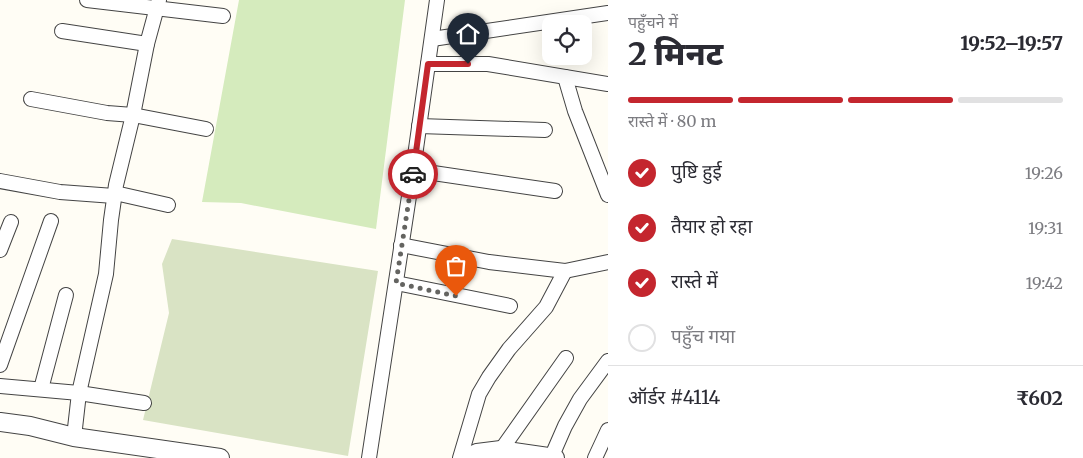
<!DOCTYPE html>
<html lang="hi">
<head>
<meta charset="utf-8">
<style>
  :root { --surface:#fff; --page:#f2f2f3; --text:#2b2b33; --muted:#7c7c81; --line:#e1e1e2; --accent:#c4262e }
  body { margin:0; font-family:Merriweather,"Noto Sans Devanagari",serif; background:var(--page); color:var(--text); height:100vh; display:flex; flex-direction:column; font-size:19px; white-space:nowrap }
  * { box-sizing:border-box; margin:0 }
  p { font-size:16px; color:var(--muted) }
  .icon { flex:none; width:28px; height:28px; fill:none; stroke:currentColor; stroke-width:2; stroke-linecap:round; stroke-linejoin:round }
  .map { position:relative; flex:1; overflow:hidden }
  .side { display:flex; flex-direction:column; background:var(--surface); width:475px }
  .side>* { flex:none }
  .buttons { position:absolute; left:542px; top:15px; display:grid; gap:10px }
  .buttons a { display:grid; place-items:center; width:50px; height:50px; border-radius:10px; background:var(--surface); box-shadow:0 5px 20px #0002; font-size:25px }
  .pin { position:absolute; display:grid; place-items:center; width:42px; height:42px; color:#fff; margin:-51px -21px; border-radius:50% 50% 50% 0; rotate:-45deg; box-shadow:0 0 5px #0007 }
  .pin .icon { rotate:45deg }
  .courier { position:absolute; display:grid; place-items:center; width:50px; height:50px; margin:-25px; border:4px solid #c4262e; border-radius:50%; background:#fff; color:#222; box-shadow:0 1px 6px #0007 }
  .summary em { font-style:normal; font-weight:800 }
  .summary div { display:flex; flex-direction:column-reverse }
  .summary { display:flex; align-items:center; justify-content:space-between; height:85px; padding:0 20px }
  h1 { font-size:32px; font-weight:800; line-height:38px }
  .bar { display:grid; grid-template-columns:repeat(4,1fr); gap:8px 5px; align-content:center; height:60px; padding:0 20px }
  .bar i { height:6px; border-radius:4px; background:var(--line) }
  .bar .selected { background:var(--accent) }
  .bar p { grid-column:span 4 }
  .line { display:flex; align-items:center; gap:12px; padding:0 20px; border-top:1px solid var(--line) }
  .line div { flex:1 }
  ol { padding:0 20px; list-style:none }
  li { display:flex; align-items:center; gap:15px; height:55px }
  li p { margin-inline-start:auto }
  li .icon { padding:5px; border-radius:50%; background:var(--accent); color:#fff; stroke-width:4 }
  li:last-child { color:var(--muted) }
  li i { width:28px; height:28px; border:2px solid var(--line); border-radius:50% }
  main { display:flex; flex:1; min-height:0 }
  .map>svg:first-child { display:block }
  .green { fill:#d5ebbd }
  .cemetery { fill:#d9e3c4 }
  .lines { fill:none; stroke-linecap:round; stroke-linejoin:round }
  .minor-casing { stroke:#444; stroke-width:16 }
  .tertiary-casing { stroke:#444; stroke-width:20 }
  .minor { stroke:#fff; stroke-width:14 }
  .tertiary { stroke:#fff; stroke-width:18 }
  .done { stroke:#646461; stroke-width:5; stroke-dasharray:0 9 }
  .route { stroke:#c4262e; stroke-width:6 }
</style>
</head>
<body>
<main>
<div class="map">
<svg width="608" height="458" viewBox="0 0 608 458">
  <rect width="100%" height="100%" fill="#fffdf5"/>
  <path class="green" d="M239,0H405L376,229L241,203L202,202Z"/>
  <path class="cemetery" d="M172,239L378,271L348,456L143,420L169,313L162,264Z"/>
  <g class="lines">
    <defs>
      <g id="minor">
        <path d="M87,0L223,16"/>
        <path d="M62,31L147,44"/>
        <path d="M432,39L608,13"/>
        <path d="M428,64H488L608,84"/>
        <path d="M565,77L575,111L608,195"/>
        <path d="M31,99L107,113L133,115L206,129"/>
        <path d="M419,126L545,130"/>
        <path d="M413,170L555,191"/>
        <path d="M0,181L60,192L114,196"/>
        <path d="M115,193L168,205"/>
        <path d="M401,245L489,262L565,271L608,262"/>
        <path d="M0,250L11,222"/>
        <path d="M396,283L510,306"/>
        <path d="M0,365L51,221"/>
        <path d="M0,386L79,393L144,403"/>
        <path d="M41,389L66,295"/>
        <path d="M74,437L79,393L106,274L111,220L116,185L133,115L147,44L159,0"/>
        <path d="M501,450L566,358"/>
        <path d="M369,458L413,170L437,0"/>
        <path d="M460,458L479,394L489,377L509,349L546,307L565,271"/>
        <path d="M551,458L565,426L580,399L608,361"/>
        <path d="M595,458L608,430"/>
      </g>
      <g id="tertiary">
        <path d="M0,422L30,426L74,437L220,458"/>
        <path d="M465,458L477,453L501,450L555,458"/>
      </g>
    </defs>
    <use href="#minor" class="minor-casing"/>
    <use href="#tertiary" class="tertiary-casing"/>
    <use href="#minor" class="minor"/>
    <use href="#tertiary" class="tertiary"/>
  </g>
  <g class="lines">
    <path class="done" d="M413,174L396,283L456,296"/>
    <path class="route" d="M413,174L428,64H468"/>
  </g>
</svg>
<div class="buttons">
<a><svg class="icon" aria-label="locate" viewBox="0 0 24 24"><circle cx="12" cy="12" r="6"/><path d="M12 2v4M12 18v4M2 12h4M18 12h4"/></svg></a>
</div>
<div class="pin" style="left:456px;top:296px;background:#ea580c"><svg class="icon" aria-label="bag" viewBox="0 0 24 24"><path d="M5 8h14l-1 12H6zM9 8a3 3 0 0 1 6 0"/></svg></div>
<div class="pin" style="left:468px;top:64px;background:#1f2937"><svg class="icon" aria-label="home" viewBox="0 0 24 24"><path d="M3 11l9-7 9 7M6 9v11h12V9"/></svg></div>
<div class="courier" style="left:413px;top:174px"><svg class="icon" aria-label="car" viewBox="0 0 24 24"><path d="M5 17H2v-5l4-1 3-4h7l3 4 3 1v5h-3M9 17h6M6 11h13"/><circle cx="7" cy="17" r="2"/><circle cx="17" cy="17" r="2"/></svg></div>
</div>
<section class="side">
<div class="summary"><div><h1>2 मिनट</h1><p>पहुँचने में</p></div><em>19:52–19:57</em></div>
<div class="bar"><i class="selected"></i><i class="selected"></i><i class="selected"></i><i></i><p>रास्ते में · 80 m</p></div>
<ol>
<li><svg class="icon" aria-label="check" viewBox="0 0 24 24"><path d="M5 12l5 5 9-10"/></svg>पुष्टि हुई<p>19:26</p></li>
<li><svg class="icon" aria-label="check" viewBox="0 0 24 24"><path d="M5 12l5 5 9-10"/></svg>तैयार हो रहा<p>19:31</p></li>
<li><svg class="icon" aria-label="check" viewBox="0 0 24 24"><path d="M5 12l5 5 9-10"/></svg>रास्ते में<p>19:42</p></li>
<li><i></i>पहुँच गया</li>
</ol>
<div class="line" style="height:65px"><div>ऑर्डर #4114</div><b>₹602</b></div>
</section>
</main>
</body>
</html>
